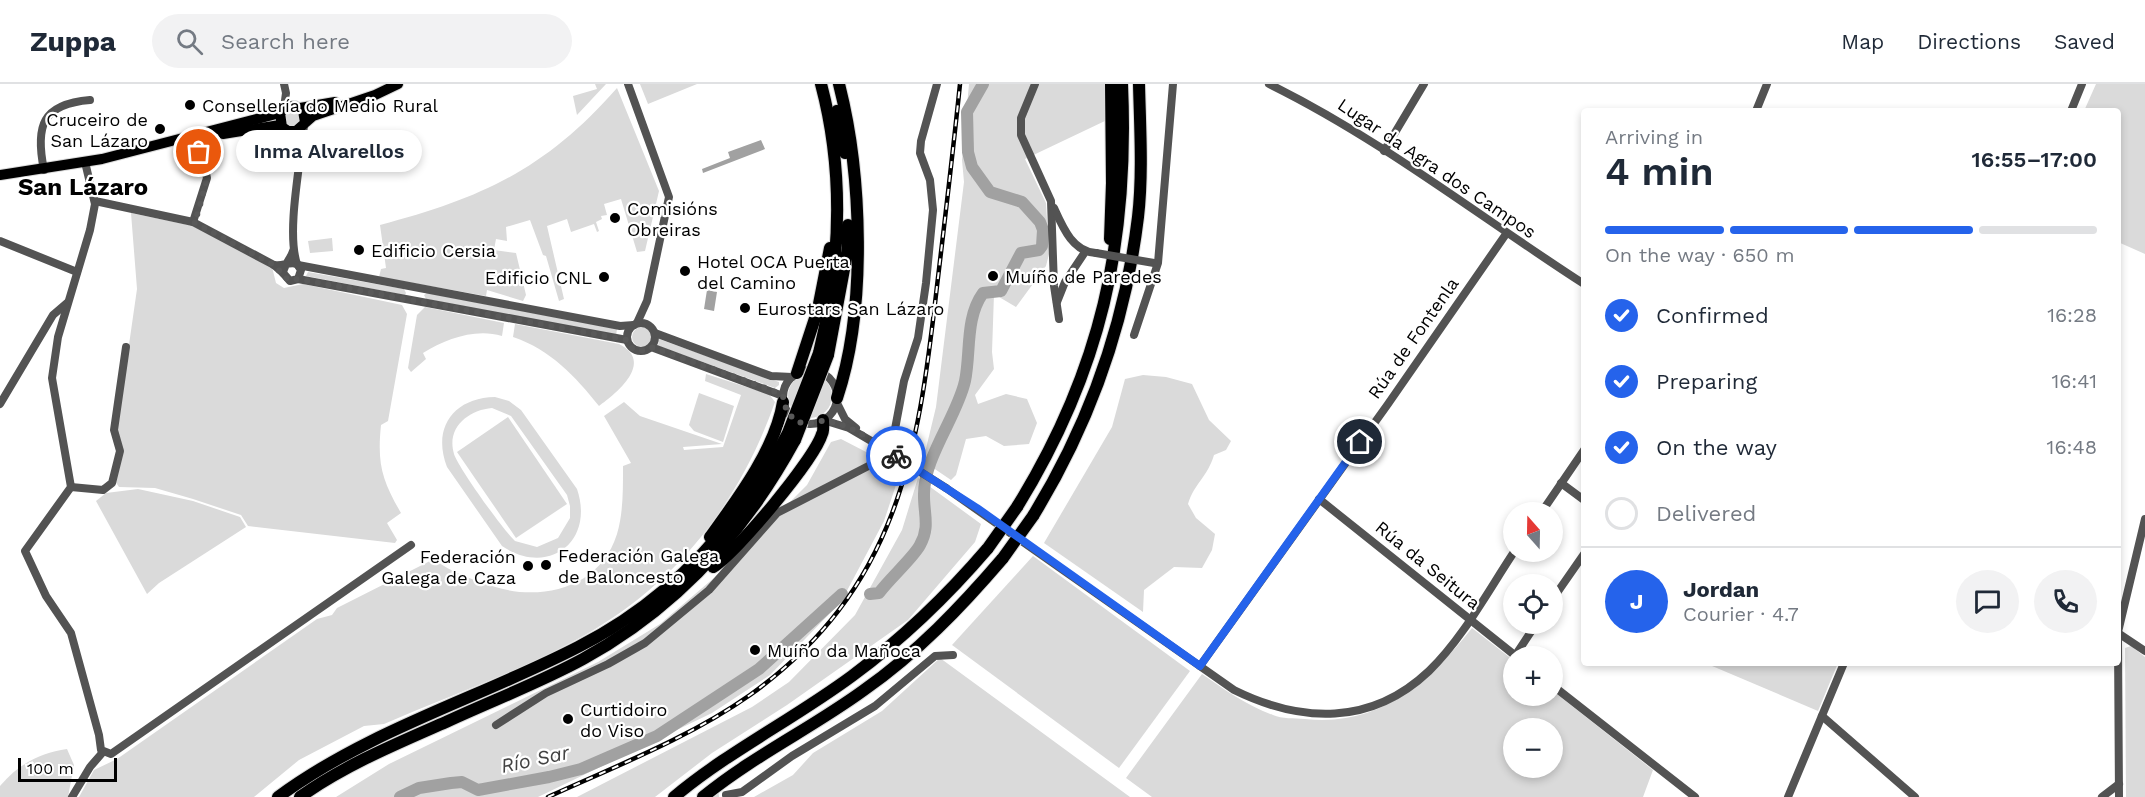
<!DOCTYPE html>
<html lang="en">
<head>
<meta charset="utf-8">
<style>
  :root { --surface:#fff; --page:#f2f2f3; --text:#1f2937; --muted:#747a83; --line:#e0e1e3; --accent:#2563eb }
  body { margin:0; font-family:"Work Sans",sans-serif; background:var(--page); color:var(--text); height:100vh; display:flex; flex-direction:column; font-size:22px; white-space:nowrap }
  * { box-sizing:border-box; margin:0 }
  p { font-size:20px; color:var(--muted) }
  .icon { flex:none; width:33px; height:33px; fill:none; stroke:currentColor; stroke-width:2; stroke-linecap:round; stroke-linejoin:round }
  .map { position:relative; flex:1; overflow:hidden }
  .drawer { position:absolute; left:1581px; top:24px; width:540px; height:558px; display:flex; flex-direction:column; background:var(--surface); border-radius:6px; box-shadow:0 3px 9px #0003 }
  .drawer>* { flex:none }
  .needle { width:39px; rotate:340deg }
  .buttons { position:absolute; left:1503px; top:418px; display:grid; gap:12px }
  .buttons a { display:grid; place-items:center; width:60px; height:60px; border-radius:50%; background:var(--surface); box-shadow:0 3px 9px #0003; font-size:30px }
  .scale { position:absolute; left:18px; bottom:15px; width:99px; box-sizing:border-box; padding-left:6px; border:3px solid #000; border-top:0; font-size:16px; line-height:21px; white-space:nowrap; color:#000; -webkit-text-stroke:4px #fff; paint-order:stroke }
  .pin { position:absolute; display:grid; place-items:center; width:51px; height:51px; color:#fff; margin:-26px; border:3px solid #fff; border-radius:50%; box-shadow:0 2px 6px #0007 }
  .courier { position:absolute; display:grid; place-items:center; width:60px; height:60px; margin:-30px; border:4px solid #2563eb; border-radius:50%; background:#fff; color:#222; box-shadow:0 2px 8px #0007 }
  .bubble { position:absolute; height:42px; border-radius:21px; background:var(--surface); box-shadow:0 3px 9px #0003; font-size:20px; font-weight:600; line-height:42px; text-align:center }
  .summary em { font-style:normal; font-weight:600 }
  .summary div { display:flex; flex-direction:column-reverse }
  .summary { display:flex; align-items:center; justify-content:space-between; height:102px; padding:0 24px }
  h1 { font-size:39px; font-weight:600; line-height:45px }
  .bar { display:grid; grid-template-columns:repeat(4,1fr); gap:9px 6px; align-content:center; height:72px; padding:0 24px }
  .bar i { height:8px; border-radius:4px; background:var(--line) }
  .bar .active { background:var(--accent) }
  .bar p { grid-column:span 4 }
  .line { display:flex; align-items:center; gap:15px; padding:0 24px; border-top:2px solid var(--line) }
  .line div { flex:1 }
  .round { display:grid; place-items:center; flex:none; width:63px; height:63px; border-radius:32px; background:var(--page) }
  ol { padding:0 24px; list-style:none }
  li { display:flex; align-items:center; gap:18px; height:66px }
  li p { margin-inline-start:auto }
  li .icon { padding:6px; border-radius:50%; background:var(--accent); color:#fff; stroke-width:4 }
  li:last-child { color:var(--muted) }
  li i { width:33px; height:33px; border:3px solid var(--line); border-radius:50% }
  header { display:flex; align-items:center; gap:36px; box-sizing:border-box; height:84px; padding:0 30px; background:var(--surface); border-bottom:2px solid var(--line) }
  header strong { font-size:28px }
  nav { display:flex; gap:33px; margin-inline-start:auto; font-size:21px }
  .search { width:420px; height:54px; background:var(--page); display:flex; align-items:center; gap:15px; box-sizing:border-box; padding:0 21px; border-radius:33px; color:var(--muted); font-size:22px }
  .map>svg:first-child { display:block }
  .green { fill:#dadada; fill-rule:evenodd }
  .water { fill:#a1a1a1 }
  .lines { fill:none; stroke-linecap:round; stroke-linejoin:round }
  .river { stroke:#a1a1a1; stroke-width:12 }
  .minor-tunnel { stroke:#d9d9d9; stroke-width:8; stroke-dasharray:8 4; stroke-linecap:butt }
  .major-casing { stroke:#dbdbdb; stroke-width:12 }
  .highway-casing { stroke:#dbdbdb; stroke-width:14 }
  .minor { stroke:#535353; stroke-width:8 }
  .major { stroke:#000; stroke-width:10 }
  .highway { stroke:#000; stroke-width:12 }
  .rail-casing { stroke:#000; stroke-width:4.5 }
  .rail { stroke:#fff; stroke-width:2; stroke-dasharray:7; stroke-linecap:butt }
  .highway-bridge-casing { stroke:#dbdbdb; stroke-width:14; stroke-linecap:butt }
  .minor-bridge { stroke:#535353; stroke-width:8 }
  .highway-bridge { stroke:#000; stroke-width:12 }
  .done { stroke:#595959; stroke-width:6; stroke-dasharray:0 10.8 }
  .route { stroke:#2563eb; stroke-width:8 }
  .poi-dot { fill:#000; stroke:#fff; stroke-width:2 }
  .labels { text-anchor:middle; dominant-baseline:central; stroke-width:4.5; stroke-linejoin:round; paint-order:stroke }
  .poi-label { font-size:18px; fill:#000; stroke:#fff; text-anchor:start }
  .street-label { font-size:18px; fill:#000; stroke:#fff }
  .water-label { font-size:20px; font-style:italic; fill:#424242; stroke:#fff }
  .district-label { font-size:24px; font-weight:bold; fill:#000; stroke:#fff }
</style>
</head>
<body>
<header>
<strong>Zuppa</strong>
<div class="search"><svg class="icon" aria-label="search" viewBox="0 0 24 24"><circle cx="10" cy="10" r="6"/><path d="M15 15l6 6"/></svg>Search here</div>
<nav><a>Map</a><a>Directions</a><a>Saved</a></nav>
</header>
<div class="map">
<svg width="2145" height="713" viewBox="0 0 2145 713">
  <rect width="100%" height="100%" fill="#fff"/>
  <g class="green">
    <path d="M595,0H606L577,31L573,12L597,5Z"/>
    <path d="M640,0H697L648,20Z"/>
    <path d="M969,0H1105L1107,36L1025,75L1046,119L1049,170L1046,182L1016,223L994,210L992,268L994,285L975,311L978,320L1006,310L1027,315L1037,339L1029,360L1004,362L986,352L966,355L956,391L951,396L923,377L936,323L964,98L962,76Z"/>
    <path d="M2096,0H2145V170L2118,158V27H2084Z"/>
    <path d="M617,4L659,107L645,167L637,168L621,115L604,120L607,131L601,132L602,135L596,138L599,147L597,148L594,140L571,148L567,135L547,142L564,215L559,217L546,172L543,171L530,136L506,143L507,157L496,155L494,166L516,169L526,211L523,217L487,206L486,212L379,193L381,185L386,184L380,141C482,114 546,85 617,4Z"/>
    <circle cx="292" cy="35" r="8"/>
    <path d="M131,129L193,142L272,183L276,199L284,204L303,200L402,221L407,230L388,337L381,341C377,380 382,396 401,429L387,439L397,456L395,459L248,442L241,431L193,415L155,404L119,403L115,397L117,344L137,205Z"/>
    <path d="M332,154L333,167L310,169L308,157Z"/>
    <path d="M308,188L404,205L406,209L405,211L306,192Z"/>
    <path d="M427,209L617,245L616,252L426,215L424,211Z"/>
    <path d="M425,223L504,239L502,252C475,244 446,255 423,269L426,275L411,288L408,284L417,231Z"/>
    <path d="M515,240L619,260C655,278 617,309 599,322C575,292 551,266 513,253Z"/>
    <circle cx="642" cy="253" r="10"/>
    <path d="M659,255L779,298V301L775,304L658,262Z"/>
    <path d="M706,290L769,310L775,318C741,415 681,494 592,547C527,585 453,610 384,640L364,642L299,676L254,713H79L94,686L117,675L317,535L332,531L337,524L430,477L434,475C452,489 471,495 492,502C540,518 600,505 617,450C623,430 623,407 623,386V382L631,379L604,332L624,318L640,332L722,360L683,363L684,366L723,363L741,311L705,297Z"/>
    <circle cx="810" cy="312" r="22"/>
    <path d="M1143,291L1166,293L1192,300L1209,336L1231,357L1226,366L1214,371C1208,392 1194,400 1188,420L1196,434L1215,450L1212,466L1202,484L1174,483L1144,506L1143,528L1044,459L1112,343L1125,295Z"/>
    <path d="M699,309L734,322L723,358L694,347L689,341Z"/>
    <path d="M495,313L509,317L521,326L577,405C595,458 548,493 502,462L447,383C432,344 453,314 495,313ZM492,324L511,332L567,411L570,422V434L558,454L537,463L515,457C503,446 458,383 454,370C446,343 469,326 492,324Z"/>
    <path d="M508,333L567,420L516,454L457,368Z"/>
    <path d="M841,355L901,386L884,437L841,518L770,591L712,629L538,713H336L389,680L598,578L660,540L715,493L807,401L831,358Z"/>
    <path d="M918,394L981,440L975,458L908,536L787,621L712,669L655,713H577L752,623L789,598L855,531L902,446Z"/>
    <path d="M138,405L193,417L240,433L246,443L159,499L147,510L96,417L106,409Z"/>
    <path d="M1033,472L1190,587L1119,684L952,561Z"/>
    <path d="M1472,544L1513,576L1514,612H1552L1553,607L1653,686L1643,713H1152L1126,694L1202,590C1225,606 1246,621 1273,631C1282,635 1294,634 1305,635C1380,643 1428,599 1472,544ZM1514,645H1552V684H1514Z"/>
    <path d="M2131,562L2145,573V713H2126L2125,564Z"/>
    <path d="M940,574L1130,713H754L793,691L813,669L882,627Z"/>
    <path d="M1705,579H1838L1818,627Z"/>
    <path d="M67,665L74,681L68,713H0V702C19,680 39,669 67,665Z"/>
  </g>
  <g class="water">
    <path d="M761,56L765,65L703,89L702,85L730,74L728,68Z"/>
    <path d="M707,206L717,208L714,227L704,225Z"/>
  </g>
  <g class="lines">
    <g class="river">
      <path d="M870,510L879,509C889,495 914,473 920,461C930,443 924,431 924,412C923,374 957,333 965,297C971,268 965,234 983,209L1001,207L1021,169L1039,166L1042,162L1043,146L1040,138L1022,118L990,108L972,83L968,68L967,28L983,0"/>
      <path d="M400,713L419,704L451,699L462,698L478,706L549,693L581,685L657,652L759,585L842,510"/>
    </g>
    <path class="minor-tunnel" d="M711,713L726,711"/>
    <defs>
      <g id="major">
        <path d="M300,24L335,18"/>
        <path d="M305,38L303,27L295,22H287L280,29L282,43L288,47H296L313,32L375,11L398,0"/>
        <path d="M223,50L280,41"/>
        <path d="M0,91L102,75L280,29"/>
      </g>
      <g id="highway">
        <path d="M837,27L845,69"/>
        <path d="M1110,155L1112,99L1111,0"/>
        <path d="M819,269C841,179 845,90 821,0"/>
        <path d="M828,271L848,164V141"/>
        <path d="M797,289L818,225L830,164"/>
        <path d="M837,314C867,225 862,90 839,0"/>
        <path d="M1017,423C1101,287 1129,159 1122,0"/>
        <path d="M1033,432C1090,339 1125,241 1138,133C1143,90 1140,43 1139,0"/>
        <path d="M710,453C737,416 776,364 783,318"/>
        <path d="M713,483C736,469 814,376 822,350C824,347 823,341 823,336"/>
        <path d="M278,713C369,646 479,614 578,563C671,516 740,439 788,349"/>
        <path d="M300,713C345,681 396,660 446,638C491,617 539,599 583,575C676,524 745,448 795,356"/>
        <path d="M674,713C729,667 794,635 852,592C902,555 947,512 988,464"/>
        <path d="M703,713C753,672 812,644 864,606C917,569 961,523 1003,474"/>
      </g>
    </defs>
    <use href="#major" class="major-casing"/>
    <use href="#highway" class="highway-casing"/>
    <g class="minor">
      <path d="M628,0L669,113L647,217L637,239"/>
      <path d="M1035,0L1021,34V51L1051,117L1054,202L1059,235"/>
      <path d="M1269,0C1381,55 1480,133 1584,200"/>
      <path d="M284,24L286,9L284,0"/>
      <path d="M1756,27L1767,0"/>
      <path d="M2071,27L2082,0"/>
      <path d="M284,45L295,64L297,74"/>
      <path d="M1384,67L1424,0"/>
      <path d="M85,78L95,120L90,146L58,253L52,294L71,403L25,467L46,512L71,549L99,651L101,666L111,670L411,461"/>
      <path d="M44,86C35,42 42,20 90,16"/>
      <path d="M95,117L193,138L274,181L283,189"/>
      <path d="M1054,124C1063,144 1073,168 1096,169"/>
      <path d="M193,138L207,94L198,55"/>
      <path d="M0,157L77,188"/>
      <path d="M297,180C286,147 301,78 304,41"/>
      <path d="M274,181C283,183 289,177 297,180L301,186L298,195L290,197L283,189C284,181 291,174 293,167"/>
      <path d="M298,181L620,242L634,241"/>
      <path d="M298,195L627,256"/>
      <path d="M1057,218L1065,198L1085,168"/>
      <circle cx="641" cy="253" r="14"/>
      <path d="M655,249L771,292L792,293"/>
      <path d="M1134,251L1158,179L1173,0"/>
      <path d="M651,263L783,312"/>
      <circle cx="810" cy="313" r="27"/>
      <path d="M837,319L845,335L856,344"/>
      <path d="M0,320L53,231L67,219"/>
      <path d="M823,336L849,344L890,368"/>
      <path d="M1561,399L1584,416"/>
      <path d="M71,403L103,406L112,399L120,367L114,346L126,263"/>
      <path d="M946,404L1234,606C1301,639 1371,642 1429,587C1463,554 1488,507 1514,468"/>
      <path d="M1319,415L1517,573"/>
      <path d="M1541,429L1584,366"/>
      <path d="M1552,516L1584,470"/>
      <path d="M2118,548L2145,435"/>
      <path d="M2118,549L2145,567"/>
      <path d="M2118,557L2119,713"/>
      <path d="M1515,572L1536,540"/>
      <path d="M1200,582L1388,320L1506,150"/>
      <path d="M1552,601L1695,713"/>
      <path d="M1822,632L1915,713"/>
      <path d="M496,641L546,609L608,580L645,559L709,506L777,429L882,375L895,345L904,297L918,254L926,199L933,126L930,96L920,69L921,57L937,0"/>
      <path d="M726,711L742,708L792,672L875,622L935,572L953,571"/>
      <path d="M72,713L90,683L103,668"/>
      <path d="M1788,713L1844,579"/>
      <path d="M2102,713L2119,700"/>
    </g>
    <use href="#major" class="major"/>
    <use href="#highway" class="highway"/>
    <defs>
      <path id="rail" d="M548,713C616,682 689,654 750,611C898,505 918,370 937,202C945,135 953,68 960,0"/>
    </defs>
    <use href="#rail" class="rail-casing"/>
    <use href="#rail" class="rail"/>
    <defs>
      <g id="highway-bridge">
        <path d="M788,349L819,269"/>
        <path d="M795,356L828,271"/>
        <path d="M988,464L1017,423"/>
        <path d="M1003,474L1033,432"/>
      </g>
    </defs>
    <use href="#highway-bridge" class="highway-bridge-casing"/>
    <g class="minor-bridge">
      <path d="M1096,169L1154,179"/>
      <path d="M892,370L946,404"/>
    </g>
    <use href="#highway-bridge" class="highway-bridge"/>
  </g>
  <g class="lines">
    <path class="done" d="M199,68L207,94L198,129L193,138L274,181L288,196L298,195L627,256L632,264L640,267L651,263L771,306L783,312C784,323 789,333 799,338C809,342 817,336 826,337C852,341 875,358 896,372"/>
    <path class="route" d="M896,372L977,424L1200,582L1360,358"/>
  </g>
  <g class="poi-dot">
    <circle cx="190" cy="21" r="6"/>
    <circle cx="160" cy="45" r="6"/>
    <circle cx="615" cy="134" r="6"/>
    <circle cx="359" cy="166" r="6"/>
    <circle cx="685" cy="187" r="6"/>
    <circle cx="993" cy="192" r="6"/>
    <circle cx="604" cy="193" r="6"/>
    <circle cx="745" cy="224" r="6"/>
    <circle cx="546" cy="481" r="6"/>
    <circle cx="528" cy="482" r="6"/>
    <circle cx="755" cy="566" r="6"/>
    <circle cx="568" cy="635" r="6"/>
  </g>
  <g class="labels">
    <g class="poi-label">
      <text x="202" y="21">Consellería do Medio Rural</text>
      <text x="148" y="35" text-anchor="end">Cruceiro de<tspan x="148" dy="21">San Lázaro</tspan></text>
      <text x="627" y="124">Comisións<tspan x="627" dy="21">Obreiras</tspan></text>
      <text x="371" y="166">Edificio Cersia</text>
      <text x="697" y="177">Hotel OCA Puerta<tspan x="697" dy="21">del Camino</tspan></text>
      <text x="1005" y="192">Muíño de Paredes</text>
      <text x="592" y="193" text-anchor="end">Edificio CNL</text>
      <text x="757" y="224">Eurostars San Lázaro</text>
      <text x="558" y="471">Federación Galega<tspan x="558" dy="21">de Baloncesto</tspan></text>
      <text x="516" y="472" text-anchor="end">Federación<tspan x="516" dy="21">Galega de Caza</tspan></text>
      <text x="767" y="566">Muíño da Mañoca</text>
      <text x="580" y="625">Curtidoiro<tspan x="580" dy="21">do Viso</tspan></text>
    </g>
    <g class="street-label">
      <text transform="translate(1437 84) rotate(34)">Lugar da Agra dos Campos</text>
      <text transform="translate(1413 254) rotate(-55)">Rúa de Fontenla</text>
      <text transform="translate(1428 481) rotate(39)">Rúa da Seitura</text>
    </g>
    <g class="water-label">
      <text transform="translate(535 675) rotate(-12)">Río Sar</text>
    </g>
    <g class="district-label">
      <text x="83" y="103">San Lázaro</text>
    </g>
  </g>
</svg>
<div class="buttons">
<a><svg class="needle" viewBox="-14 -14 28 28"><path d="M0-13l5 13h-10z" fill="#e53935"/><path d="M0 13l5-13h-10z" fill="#747a83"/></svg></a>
<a><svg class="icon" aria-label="locate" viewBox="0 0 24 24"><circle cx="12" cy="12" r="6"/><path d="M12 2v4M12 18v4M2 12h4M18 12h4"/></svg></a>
<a>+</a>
<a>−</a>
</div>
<div class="scale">100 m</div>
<div class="pin" style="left:199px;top:68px;background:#ea580c"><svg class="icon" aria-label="bag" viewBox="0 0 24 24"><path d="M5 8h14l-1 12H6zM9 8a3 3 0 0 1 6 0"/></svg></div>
<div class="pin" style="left:1360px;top:358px;background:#1f2937"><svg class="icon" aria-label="home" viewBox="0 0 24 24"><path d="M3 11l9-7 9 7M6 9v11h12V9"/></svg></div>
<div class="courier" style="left:896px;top:372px"><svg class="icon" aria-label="bike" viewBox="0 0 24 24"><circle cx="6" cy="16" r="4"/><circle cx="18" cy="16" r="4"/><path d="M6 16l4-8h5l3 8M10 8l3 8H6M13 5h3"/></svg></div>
<div class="bubble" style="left:236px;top:46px;width:186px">Inma Alvarellos</div>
<section class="drawer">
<div class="summary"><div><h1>4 min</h1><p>Arriving in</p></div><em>16:55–17:00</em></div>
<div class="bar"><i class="active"></i><i class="active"></i><i class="active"></i><i></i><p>On the way · 650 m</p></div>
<ol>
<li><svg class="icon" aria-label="check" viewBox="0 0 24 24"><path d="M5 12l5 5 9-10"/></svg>Confirmed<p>16:28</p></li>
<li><svg class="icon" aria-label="check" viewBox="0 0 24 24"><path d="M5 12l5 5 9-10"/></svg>Preparing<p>16:41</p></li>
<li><svg class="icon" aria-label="check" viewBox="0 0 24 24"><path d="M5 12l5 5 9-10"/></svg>On the way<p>16:48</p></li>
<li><i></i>Delivered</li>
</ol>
<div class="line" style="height:108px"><b class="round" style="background:var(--accent);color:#fff">J</b><div><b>Jordan</b><p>Courier · 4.7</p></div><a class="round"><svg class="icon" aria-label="chat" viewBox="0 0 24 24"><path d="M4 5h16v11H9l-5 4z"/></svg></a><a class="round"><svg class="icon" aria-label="phone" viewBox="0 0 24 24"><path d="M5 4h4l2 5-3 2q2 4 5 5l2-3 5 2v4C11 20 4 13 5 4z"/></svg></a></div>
</section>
</div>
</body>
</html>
